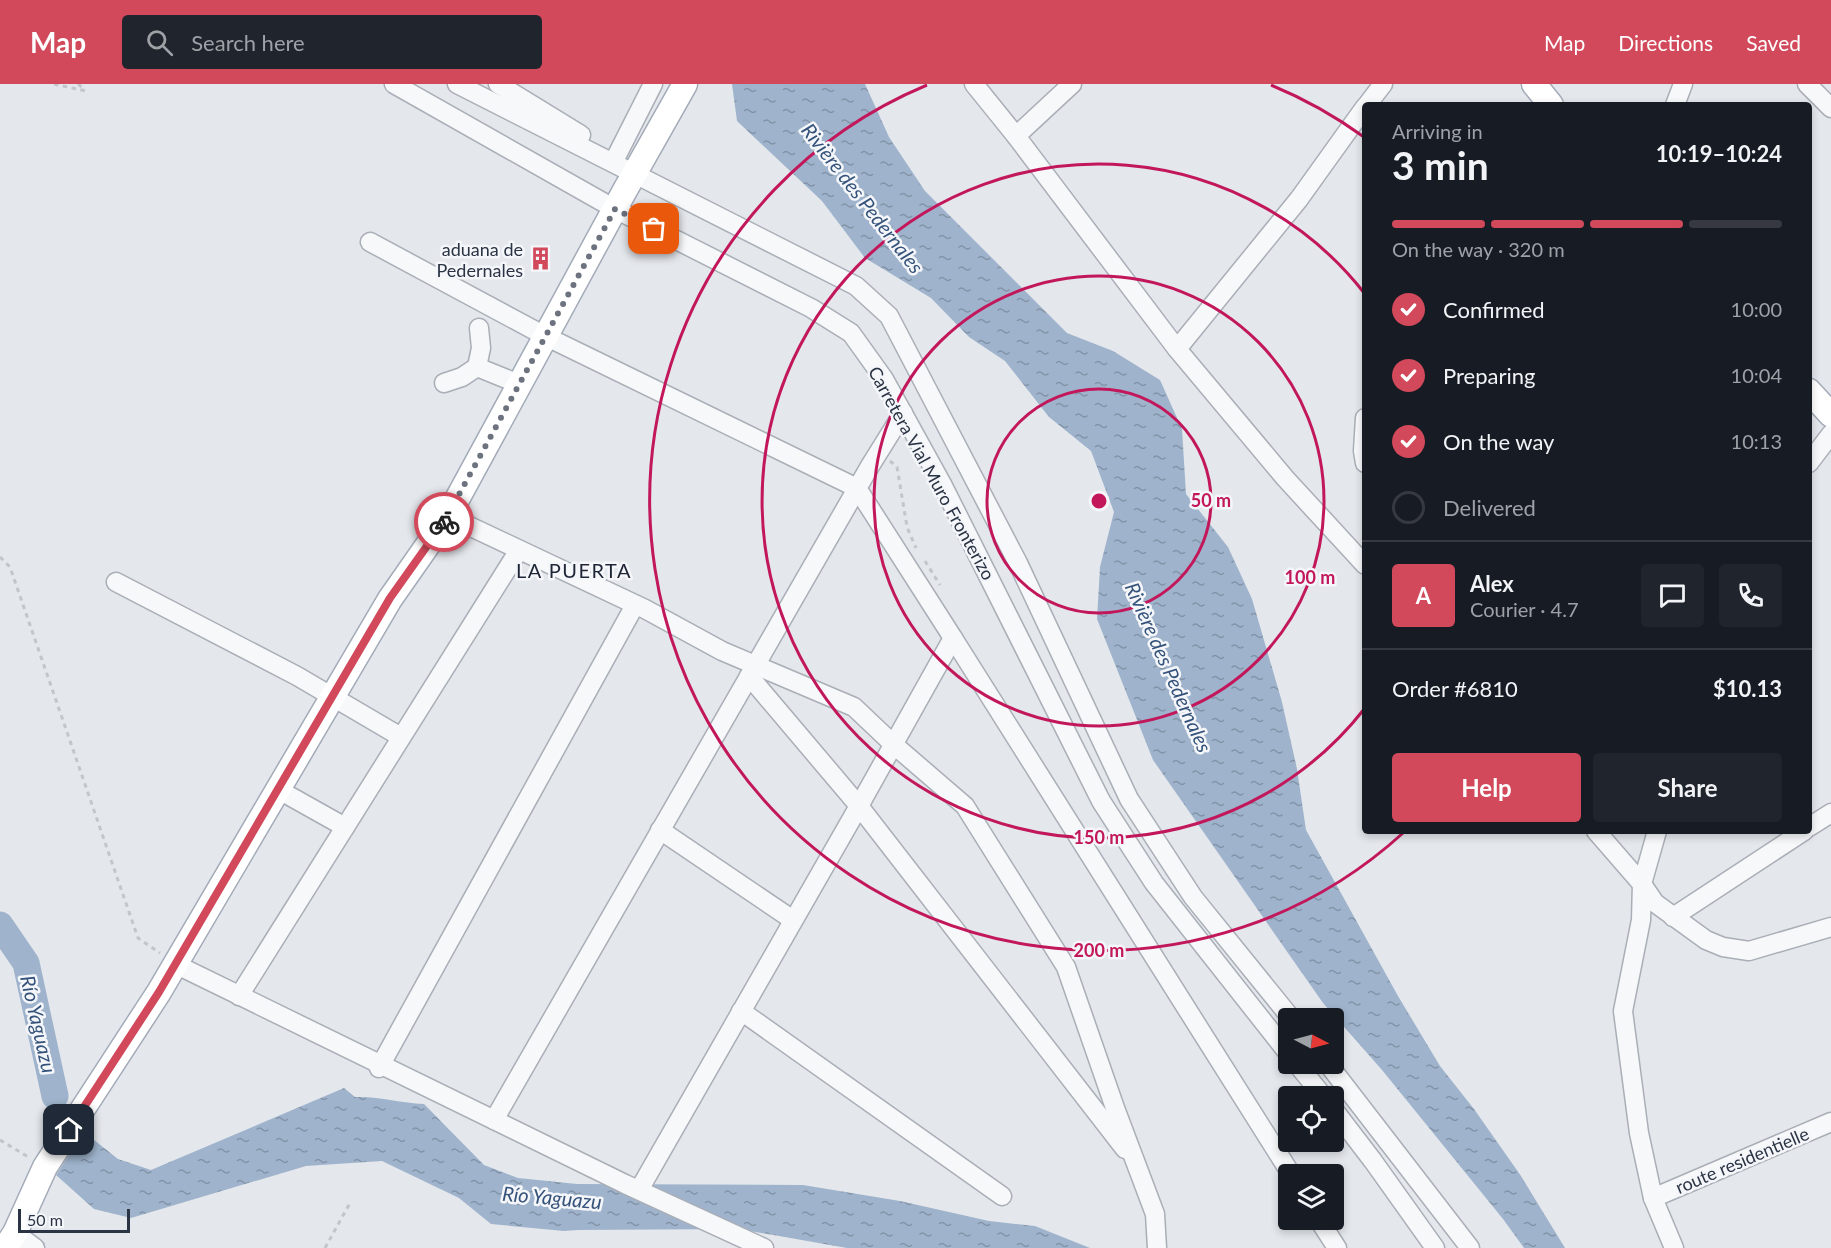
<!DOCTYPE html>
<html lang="en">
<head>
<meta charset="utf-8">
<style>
  :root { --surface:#171b24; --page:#20242c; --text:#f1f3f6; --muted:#9ea1a6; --line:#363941; --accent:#d1495b }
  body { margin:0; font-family:Lato,sans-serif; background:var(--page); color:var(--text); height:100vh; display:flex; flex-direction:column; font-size:22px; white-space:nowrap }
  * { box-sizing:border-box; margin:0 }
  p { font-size:20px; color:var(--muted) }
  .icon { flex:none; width:33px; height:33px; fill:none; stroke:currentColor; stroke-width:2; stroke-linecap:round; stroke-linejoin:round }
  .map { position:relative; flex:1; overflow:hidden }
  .panel { position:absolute; left:1362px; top:18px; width:450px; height:732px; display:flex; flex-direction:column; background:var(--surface); border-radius:6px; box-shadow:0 3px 9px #0003 }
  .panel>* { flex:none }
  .needle { width:39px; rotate:96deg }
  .fabs { position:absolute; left:1278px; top:924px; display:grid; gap:12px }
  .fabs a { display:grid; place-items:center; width:66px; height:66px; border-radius:6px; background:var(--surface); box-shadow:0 3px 9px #0003; font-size:30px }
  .scale { position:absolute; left:18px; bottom:15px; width:112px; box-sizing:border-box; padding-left:6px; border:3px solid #2b3445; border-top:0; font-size:16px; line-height:21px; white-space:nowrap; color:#2b3445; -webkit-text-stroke:4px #f4f6f9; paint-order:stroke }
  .pin { position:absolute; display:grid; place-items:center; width:51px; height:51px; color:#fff; margin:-26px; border-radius:12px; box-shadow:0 3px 9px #0006 }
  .courier { position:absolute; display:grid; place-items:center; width:60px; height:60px; margin:-30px; border:4px solid #d1495b; border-radius:50%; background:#fff; color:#222; box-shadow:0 2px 8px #0007 }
  .overview em { font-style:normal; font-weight:700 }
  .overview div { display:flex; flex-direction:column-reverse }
  .overview { display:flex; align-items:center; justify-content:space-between; height:102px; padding:0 30px }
  h1 { font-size:39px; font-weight:700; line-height:45px }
  .bar { display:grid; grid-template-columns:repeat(4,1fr); gap:9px 6px; align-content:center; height:72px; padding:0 30px }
  .bar i { height:8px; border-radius:4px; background:var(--line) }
  .bar .current { background:var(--accent) }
  .bar p { grid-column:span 4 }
  .line { display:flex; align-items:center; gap:15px; padding:0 30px; border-top:2px solid var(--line) }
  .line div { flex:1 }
  .round { display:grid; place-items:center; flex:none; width:63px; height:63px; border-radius:6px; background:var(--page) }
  ol { padding:0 30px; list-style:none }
  li { display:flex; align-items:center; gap:18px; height:66px }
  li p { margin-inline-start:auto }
  li .icon { padding:6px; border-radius:50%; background:var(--accent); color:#fff; stroke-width:4 }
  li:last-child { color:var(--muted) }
  li i { width:33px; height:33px; border:3px solid var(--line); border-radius:50% }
  .cta { display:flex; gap:12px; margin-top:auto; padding:12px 30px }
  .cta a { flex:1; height:69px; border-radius:6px; background:var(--accent); color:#fff; font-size:24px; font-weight:700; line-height:69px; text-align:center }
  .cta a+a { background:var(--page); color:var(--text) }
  header { display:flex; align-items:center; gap:36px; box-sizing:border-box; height:84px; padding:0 30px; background:var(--accent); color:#fff }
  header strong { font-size:28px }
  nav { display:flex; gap:33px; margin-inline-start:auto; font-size:21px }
  .search { width:420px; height:54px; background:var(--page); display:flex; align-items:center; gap:15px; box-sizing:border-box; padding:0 21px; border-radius:6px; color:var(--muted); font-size:22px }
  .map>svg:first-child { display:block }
  .water { fill:url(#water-ripples) }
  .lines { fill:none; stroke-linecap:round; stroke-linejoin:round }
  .river { stroke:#9fb4cc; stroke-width:27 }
  .minor-casing { stroke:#a9aeb7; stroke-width:21 }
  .major-casing { stroke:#a3abb8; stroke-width:27 }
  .path { stroke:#c2c5cb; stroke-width:3; stroke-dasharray:4.5 4.5; stroke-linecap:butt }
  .minor { stroke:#f7f8fa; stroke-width:18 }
  .major { stroke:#fff; stroke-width:24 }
  .done { stroke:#6c737f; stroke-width:6; stroke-dasharray:0 10.8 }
  .route { stroke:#d1495b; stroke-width:8 }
  .ring { fill:none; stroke:#c2185b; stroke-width:3 }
  .labels { text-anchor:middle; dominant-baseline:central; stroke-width:5; stroke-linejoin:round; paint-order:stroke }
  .poi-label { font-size:18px; fill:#2b3445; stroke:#f4f6f9; text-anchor:end }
  .street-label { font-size:18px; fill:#2b3445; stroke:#f4f6f9 }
  .water-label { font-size:20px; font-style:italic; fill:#34527a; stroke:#f4f6f9 }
  .neighbourhood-label { font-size:20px; letter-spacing:1.5px; fill:#1d2536; stroke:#f4f6f9 }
  .centre { fill:#c2185b; stroke:#f4f6f9; stroke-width:3 }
  .ring-label { font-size:18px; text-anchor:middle; font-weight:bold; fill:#c2185b; stroke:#f4f6f9; stroke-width:5; stroke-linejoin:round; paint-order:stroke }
</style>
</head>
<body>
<header>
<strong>Map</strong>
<div class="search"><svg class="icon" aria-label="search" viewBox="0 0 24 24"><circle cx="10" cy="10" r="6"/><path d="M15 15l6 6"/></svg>Search here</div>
<nav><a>Map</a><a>Directions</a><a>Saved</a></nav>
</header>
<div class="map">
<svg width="1831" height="1164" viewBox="0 0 1831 1164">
  <defs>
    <pattern id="water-ripples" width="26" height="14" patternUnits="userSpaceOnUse" patternTransform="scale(1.5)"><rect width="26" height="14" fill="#9fb4cc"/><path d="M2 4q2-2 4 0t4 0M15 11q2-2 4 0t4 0" fill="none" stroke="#8293a7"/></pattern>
  </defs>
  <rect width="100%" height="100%" fill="#e4e7ec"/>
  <g class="water">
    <path d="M732,0H865L889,53L925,107L1067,249L1113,267L1160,296L1182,345L1186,410L1228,463L1252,515L1282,618L1297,685L1306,746L1398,912L1440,982L1474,1025L1521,1092L1565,1164H1524L1503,1135L1382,986L1323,919L1153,676L1097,535L1100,483L1114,428L1091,367L1049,333L1005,277L969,253L931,214L865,174L822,117L737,37Z"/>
    <path d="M344,1004L355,1013C379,1012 400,1019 424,1020L484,1081L518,1094L577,1100L803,1101L900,1117L989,1137L1035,1142L1090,1164H847L739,1145L578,1146L564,1147L491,1140L459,1114L382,1077L306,1082L131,1134L94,1125L56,1091L84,1048L118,1075L151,1086Z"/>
  </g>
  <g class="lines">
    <path class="river" d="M0,841L26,879L55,1012"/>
    <defs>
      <g id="minor">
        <path d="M394,0L615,125L811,224L851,249L884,295L942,400L1101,717L1154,799L1288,969"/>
        <path d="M457,0L856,202L889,232L1018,479L1129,715L1193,813L1291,934"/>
        <path d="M498,0L581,51"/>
        <path d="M974,0L1016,52L1177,265L1285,394L1365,481"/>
        <path d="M1807,0L1831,24"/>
        <path d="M1367,21L1383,0"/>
        <path d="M1675,21L1683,0"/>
        <path d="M1016,52L1072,0"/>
        <path d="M616,73L653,0"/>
        <path d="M370,158L545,252L857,404L953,554L859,722L639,1106"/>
        <path d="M479,244L481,264L477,283L519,300"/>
        <path d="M1177,265L1299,115L1365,23"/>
        <path d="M444,299L462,293L477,283"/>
        <path d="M1365,334L1363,367L1365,379"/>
        <path d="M1809,379L1831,350"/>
        <path d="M448,432L645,525L722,567L854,623L893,660L965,722L1066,883L1115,1024L1155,1130L1157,1164"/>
        <path d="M116,498L297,592L401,653"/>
        <path d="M953,554L1291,1090"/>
        <path d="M749,592L859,722L1125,1065"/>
        <path d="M279,706L345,743"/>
        <path d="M1809,743L1831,729"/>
        <path d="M660,746L793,836"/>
        <path d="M1596,747L1642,800L1655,819L1706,856L1723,863L1749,867L1831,843"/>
        <path d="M1657,747L1642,800L1641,836L1623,927L1639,1049L1653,1114L1674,1164"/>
        <path d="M1673,833L1804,747"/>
        <path d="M175,880L625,1100L764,1164"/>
        <path d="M239,912L519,466"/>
        <path d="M741,927L1002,1112"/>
        <path d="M1297,980L1323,1012"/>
        <path d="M1328,980L1470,1164"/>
        <path d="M379,984L635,521"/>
        <path d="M1334,1026L1373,1077L1435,1164"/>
        <path d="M494,1036L870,382L903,329"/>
        <path d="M1653,1114L1831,1038"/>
        <path d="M1319,1136L1337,1164"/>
        <path d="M15,1149L35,1164"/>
      </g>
      <g id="major">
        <path d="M1534,0L1551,21"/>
        <path d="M1809,307L1831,331"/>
        <path d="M5,1164L15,1149L45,1083L159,908L390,515L448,432L624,108L685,0"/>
      </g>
    </defs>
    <use href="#minor" class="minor-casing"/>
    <use href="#major" class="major-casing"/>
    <g class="path">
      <path d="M54,0L86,7"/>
      <path d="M78,0L85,6"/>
      <path d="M890,377L897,383L907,443L916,464"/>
      <path d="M0,473L10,483L138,854L160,869"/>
      <path d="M925,477L940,501"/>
      <path d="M0,1056L30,1074"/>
      <path d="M325,1164L350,1119"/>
    </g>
    <use href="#minor" class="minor"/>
    <use href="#major" class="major"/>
  </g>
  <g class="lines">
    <path class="done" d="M444,438L615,125L654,145"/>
    <path class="route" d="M69,1046L159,908L390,514L444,438"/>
  </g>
  <g class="ring">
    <circle cx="1099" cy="417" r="112"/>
    <circle cx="1099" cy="417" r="225"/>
    <path d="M1365 624A337 337 0 1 1 1365 210"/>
    <path d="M1403 749A450 450 0 1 1 927 1M1271 1A450 450 0 0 1 1364 53"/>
  </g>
  <defs>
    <symbol id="building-bare" viewBox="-9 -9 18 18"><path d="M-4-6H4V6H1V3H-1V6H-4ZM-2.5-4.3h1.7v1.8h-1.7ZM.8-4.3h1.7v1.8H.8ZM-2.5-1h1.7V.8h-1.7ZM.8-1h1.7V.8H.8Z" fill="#d1495b" stroke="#f4f6f9" stroke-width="2.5" paint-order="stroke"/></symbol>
  </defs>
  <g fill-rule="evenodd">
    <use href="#building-bare" x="524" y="158" width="33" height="33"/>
  </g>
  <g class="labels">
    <g class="poi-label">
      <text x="523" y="165">aduana de<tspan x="523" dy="21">Pedernales</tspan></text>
    </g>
    <g class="street-label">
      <text transform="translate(932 389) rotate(61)">Carretera Vial Muro Fronterizo</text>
      <text transform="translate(1742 1076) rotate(-23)">route residentielle</text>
    </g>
    <g class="water-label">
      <text transform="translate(863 114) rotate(52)">Rivière des Pedernales</text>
      <text transform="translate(1169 583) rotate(66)">Rivière des Pedernales</text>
      <text transform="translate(39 940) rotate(77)">Río Yaguazu</text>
      <text transform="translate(552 1113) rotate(5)">Río Yaguazu</text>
    </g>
    <g class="neighbourhood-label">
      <text x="574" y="486">LA PUERTA</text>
    </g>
  </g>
  <circle cx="1099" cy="417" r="9" class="centre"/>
  <g class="ring-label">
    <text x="1211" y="423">50 m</text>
    <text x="1310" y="500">100 m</text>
    <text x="1099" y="760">150 m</text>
    <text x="1099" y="873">200 m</text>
  </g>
</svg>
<div class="fabs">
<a><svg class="needle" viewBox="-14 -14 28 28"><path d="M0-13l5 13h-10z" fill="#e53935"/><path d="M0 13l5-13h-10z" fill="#9ea1a6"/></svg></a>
<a><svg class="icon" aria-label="locate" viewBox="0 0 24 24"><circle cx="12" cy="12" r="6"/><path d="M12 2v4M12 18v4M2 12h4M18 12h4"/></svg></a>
<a><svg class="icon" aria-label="layers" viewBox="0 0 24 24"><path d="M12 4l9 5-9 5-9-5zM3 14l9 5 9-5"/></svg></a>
</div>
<div class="scale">50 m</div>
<div class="pin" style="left:654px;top:145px;background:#ea580c"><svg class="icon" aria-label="bag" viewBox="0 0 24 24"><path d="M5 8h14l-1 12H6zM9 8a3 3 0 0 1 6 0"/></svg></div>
<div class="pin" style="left:69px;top:1046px;background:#1f2937"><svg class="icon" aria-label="home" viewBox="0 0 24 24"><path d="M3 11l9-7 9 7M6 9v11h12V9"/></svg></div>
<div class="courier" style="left:444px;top:438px"><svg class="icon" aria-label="bike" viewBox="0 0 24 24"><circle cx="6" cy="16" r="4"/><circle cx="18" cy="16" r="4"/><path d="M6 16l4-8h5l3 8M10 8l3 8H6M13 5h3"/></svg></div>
<section class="panel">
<div class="overview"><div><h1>3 min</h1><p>Arriving in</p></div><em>10:19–10:24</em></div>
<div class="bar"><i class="current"></i><i class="current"></i><i class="current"></i><i></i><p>On the way · 320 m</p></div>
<ol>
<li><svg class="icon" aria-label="check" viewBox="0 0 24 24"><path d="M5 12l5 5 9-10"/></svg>Confirmed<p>10:00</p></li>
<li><svg class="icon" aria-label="check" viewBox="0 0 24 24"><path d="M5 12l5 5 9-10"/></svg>Preparing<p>10:04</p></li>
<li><svg class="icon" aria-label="check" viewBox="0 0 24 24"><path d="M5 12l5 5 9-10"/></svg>On the way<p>10:13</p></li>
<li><i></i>Delivered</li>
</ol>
<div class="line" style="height:108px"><b class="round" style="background:var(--accent);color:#fff">A</b><div><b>Alex</b><p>Courier · 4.7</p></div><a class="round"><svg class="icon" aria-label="chat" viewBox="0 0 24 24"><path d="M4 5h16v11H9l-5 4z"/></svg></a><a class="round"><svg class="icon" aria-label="phone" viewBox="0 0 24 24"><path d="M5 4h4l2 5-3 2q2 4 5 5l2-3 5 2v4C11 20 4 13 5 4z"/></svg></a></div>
<div class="line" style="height:78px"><div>Order #6810</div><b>$10.13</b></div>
<div class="cta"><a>Help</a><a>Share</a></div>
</section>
</div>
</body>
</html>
